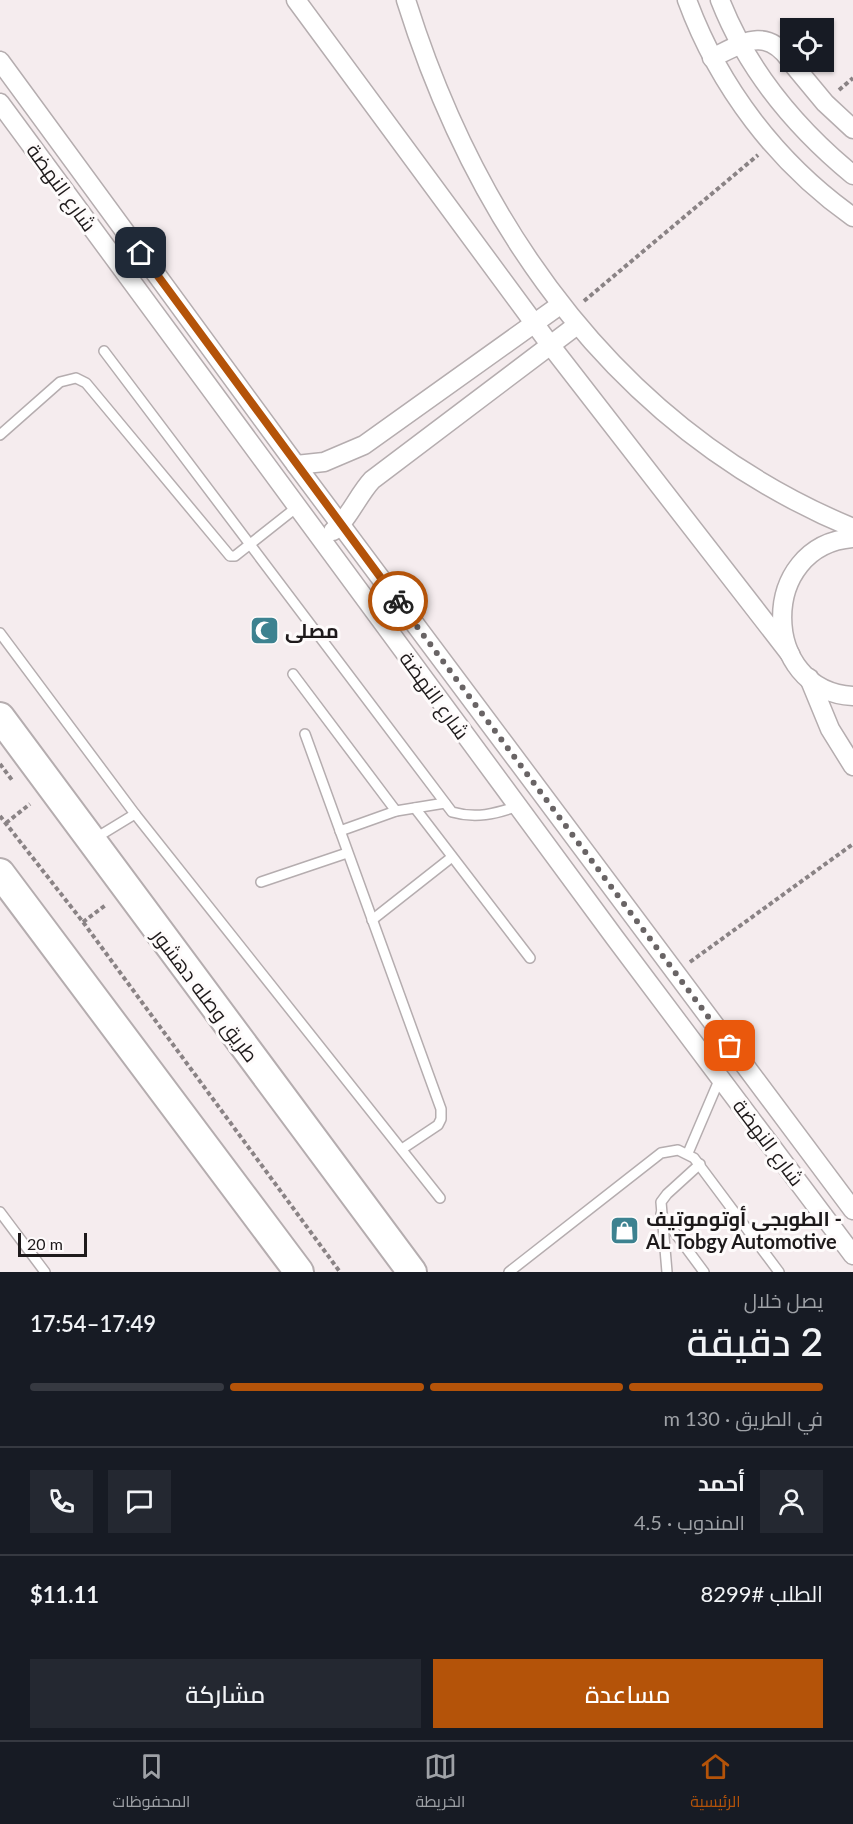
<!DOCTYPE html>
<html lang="ar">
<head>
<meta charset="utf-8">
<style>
  :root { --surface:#171b24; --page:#242831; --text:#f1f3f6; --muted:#9ea1a6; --line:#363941; --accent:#b45309 }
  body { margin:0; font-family:Lato,Cairo,sans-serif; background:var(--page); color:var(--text); direction:rtl; height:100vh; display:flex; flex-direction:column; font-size:22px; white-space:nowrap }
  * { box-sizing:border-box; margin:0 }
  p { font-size:20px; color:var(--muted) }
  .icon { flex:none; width:33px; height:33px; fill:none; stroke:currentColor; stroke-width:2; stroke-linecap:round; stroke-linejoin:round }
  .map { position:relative; height:1272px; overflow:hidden; direction:ltr }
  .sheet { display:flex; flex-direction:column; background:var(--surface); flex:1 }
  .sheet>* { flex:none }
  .fabs { position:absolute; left:780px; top:18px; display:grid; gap:12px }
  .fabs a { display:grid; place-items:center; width:54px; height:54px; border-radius:0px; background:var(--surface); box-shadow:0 2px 4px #0004; font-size:30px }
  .scale { position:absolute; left:18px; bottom:15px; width:69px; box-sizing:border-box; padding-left:6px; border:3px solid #1e1a1b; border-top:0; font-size:16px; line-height:21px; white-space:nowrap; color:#1e1a1b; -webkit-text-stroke:4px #fefbfb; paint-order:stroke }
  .pin { position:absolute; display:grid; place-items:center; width:51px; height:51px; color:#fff; margin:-26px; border-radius:12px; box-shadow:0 3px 9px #0006 }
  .courier { position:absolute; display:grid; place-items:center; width:60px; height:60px; margin:-30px; border:4px solid #b45309; border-radius:50%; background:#fff; color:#222; box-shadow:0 2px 8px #0007 }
  .headline em { font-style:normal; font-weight:600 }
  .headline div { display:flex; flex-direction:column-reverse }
  .headline { display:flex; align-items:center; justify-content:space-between; height:102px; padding:0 30px }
  h1 { font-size:39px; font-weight:600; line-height:45px }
  .bar { display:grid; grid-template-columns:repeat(4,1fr); gap:9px 6px; align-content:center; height:72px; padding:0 30px }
  .bar i { height:8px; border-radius:4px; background:var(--line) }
  .bar .on { background:var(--accent) }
  .bar p { grid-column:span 4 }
  .line { display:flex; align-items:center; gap:15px; padding:0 30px; border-top:2px solid var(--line) }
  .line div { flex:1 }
  .round { display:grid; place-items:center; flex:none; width:63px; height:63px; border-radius:0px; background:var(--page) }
  .cta { display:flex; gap:12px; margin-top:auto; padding:12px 30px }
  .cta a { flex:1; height:69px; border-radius:0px; background:var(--accent); color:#fff; font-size:24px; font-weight:600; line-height:69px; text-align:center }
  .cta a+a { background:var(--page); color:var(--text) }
  .menu { display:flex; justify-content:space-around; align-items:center; height:84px; border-top:2px solid var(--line); background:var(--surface); font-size:16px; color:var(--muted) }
  .menu a { display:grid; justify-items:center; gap:3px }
  .menu .on { color:var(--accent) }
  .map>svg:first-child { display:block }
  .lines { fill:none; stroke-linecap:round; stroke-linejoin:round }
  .lane-casing { stroke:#b5adaf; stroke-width:12 }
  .street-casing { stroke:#b5adaf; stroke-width:21 }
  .primary-casing { stroke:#b5adaf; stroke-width:32 }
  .path { stroke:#8a8385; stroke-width:4; stroke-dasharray:4.5 3; stroke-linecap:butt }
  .lane { stroke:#fff; stroke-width:9 }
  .street { stroke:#fff; stroke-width:18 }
  .primary { stroke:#fff; stroke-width:28 }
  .done { stroke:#696465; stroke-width:6; stroke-dasharray:0 10.8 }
  .route { stroke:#b45309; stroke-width:8 }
  .labels { text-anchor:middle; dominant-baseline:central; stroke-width:6; stroke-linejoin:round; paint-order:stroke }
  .street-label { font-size:20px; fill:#1e1a1b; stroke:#fefbfb }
  .poi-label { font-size:20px; font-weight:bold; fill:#1e1a1b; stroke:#fefbfb; text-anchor:start }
</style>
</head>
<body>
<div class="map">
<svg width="853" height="1272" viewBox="0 0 853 1272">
  <rect width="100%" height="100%" fill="#f5ecee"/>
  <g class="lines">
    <defs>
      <g id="lane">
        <path d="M104,351L452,812C476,819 495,814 518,806"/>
        <path d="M0,435L60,382L76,378L86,383L230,556H235L297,507"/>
        <path d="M0,633L135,814L94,839"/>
        <path d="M293,674L396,811"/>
        <path d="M305,734L441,1109V1119L438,1125L402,1149"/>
        <path d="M415,808L530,958"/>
        <path d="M135,814L440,1198"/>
        <path d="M340,831L396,811L445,803"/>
        <path d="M261,882L347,853"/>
        <path d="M372,920L452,857"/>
        <path d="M688,1153L720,1078"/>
        <path d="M0,1212L45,1272"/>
        <path d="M661,1214L704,1272"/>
        <path d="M509,1272L661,1153L678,1150L694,1158L779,1272"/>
        <path d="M667,1272L661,1202L667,1194L700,1164"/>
      </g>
      <g id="street">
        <path d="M296,0L551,346L790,654"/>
        <path d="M406,0C479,233 622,432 853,528"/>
        <path d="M687,0C719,87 777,163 853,217"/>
        <path d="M720,0C747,69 796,128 853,175"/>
        <path d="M712,58C743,43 765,26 790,60"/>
        <path d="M0,61L296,465L853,1210"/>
        <path d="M791,62L825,103L853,129"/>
        <path d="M0,103L615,938L853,1255"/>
        <path d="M296,465L324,462L364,445L560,305"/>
        <path d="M333,531C348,520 358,495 372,480L577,325"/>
        <path d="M853,538C758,545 759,691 853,696"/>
        <path d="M809,678L830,729L853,766"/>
      </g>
      <g id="primary">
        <path d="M0,717L412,1272"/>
        <path d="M0,873L299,1272"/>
      </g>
    </defs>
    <use href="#lane" class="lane-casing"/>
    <use href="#street" class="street-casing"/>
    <use href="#primary" class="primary-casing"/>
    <g class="path">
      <path d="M839,90L853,78"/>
      <path d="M584,301L758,155"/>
      <path d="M0,764L12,780"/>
      <path d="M0,816L83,922L340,1272"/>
      <path d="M6,823L30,804"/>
      <path d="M83,922L107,904"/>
      <path d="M690,962L853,844"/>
    </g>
    <use href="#lane" class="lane"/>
    <use href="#street" class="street"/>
    <use href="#primary" class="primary"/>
  </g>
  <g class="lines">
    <path class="done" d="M398,601L730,1046"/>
    <path class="route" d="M141,253L398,601"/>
  </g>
  <defs>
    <symbol id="mosque-square" viewBox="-11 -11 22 22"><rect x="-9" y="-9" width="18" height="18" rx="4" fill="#3d8290" stroke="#fefbfb"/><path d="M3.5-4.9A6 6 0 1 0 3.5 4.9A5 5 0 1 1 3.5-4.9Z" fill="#fff"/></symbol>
    <symbol id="shop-square" viewBox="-11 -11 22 22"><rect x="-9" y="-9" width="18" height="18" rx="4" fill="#3d8290" stroke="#fefbfb"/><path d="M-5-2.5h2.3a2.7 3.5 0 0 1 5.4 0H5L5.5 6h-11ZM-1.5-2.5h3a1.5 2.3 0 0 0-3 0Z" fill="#fff"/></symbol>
  </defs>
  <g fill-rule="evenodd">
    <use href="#mosque-square" x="248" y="614" width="33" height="33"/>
    <use href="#shop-square" x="608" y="1214" width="33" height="33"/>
  </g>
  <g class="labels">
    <g class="street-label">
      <text transform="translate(62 187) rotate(54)">شارع النهضة</text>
      <text transform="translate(435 695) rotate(54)">شارع النهضة</text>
      <text transform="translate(206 995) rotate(53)">طريق وصله دهشور</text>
      <text transform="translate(769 1142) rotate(53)">شارع النهضة</text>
    </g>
    <g class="poi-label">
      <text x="285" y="630">مصلى</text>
      <text x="646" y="1218">الطوبجى أوتوموتيف -<tspan x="646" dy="23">AL Tobgy Automotive</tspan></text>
    </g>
  </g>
</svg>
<div class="fabs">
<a><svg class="icon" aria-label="locate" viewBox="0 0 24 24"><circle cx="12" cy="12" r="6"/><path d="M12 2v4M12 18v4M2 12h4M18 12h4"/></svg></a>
</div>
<div class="scale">20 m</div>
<div class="pin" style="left:730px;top:1046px;background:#ea580c"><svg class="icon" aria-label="bag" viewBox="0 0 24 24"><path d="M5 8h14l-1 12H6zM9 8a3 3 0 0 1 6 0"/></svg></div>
<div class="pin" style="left:141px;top:253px;background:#1f2937"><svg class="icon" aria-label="home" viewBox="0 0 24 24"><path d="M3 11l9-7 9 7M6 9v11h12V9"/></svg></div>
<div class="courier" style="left:398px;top:601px"><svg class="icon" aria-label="bike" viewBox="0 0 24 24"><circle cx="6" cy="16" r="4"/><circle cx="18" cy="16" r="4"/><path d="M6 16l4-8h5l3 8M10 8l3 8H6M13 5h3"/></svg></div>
</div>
<section class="sheet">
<div class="headline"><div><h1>2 دقيقة</h1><p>يصل خلال</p></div><em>17:49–17:54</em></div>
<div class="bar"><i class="on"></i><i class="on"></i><i class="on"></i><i></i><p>في الطريق · 130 m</p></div>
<div class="line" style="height:108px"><a class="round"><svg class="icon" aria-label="person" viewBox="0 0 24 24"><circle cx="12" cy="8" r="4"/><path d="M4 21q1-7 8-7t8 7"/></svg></a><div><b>أحمد</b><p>المندوب · 4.5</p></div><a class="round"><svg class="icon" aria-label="chat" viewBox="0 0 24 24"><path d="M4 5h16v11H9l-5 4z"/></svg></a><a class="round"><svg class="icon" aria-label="phone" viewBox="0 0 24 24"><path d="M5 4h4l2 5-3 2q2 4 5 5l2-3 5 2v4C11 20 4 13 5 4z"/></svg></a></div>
<div class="line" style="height:78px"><div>الطلب #8299</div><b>$11.11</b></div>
<div class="cta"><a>مساعدة</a><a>مشاركة</a></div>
</section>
<nav class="menu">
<a class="on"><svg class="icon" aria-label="home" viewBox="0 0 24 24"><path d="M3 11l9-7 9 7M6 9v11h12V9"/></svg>الرئيسية</a>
<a><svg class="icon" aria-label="map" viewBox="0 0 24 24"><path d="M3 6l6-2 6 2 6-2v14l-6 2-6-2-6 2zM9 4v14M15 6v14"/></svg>الخريطة</a>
<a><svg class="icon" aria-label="saved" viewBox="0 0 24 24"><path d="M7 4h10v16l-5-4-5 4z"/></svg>المحفوظات</a>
</nav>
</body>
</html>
